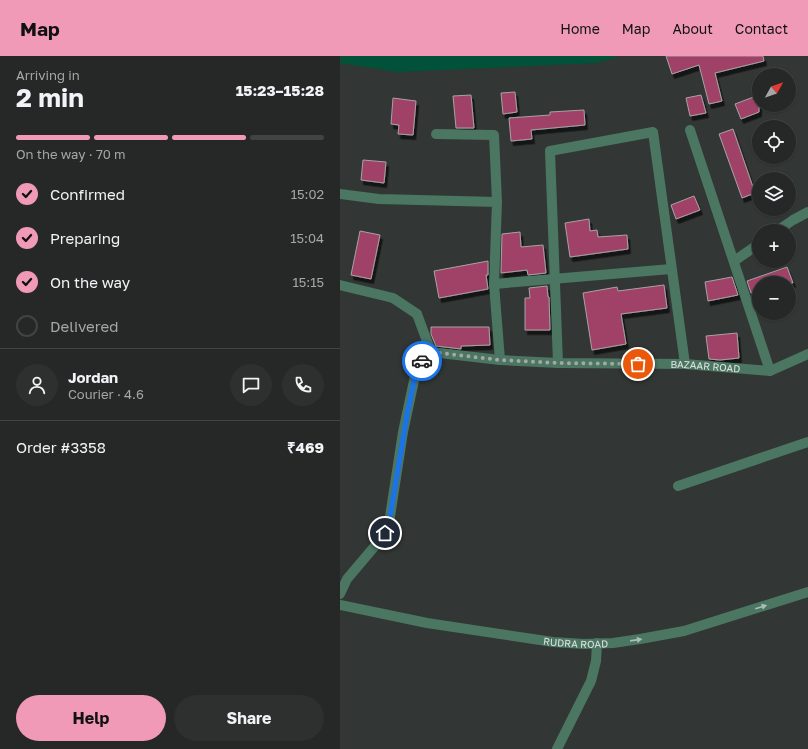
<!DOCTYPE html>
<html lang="en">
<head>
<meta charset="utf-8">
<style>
  :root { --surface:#262827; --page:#2e302f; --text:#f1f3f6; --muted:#a4a6a7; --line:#424444; --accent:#f09ab7 }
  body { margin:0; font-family:"Golos Text",sans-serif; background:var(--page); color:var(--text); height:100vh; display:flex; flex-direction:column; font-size:15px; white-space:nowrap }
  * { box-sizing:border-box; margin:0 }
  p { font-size:13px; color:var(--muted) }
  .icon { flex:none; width:22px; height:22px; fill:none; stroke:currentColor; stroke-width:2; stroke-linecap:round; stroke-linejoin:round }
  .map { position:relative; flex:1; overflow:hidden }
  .panel { display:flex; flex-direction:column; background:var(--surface); width:340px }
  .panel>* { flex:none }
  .needle { width:26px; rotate:50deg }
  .fabs { position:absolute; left:412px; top:12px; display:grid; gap:8px }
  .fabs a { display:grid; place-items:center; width:44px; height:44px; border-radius:50%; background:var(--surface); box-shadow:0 1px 3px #0004,0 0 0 1px var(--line); font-size:20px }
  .pin { position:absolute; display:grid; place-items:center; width:34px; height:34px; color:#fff; margin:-17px; border:2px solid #fff; border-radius:50%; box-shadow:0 1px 4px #0007 }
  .courier { position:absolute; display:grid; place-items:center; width:40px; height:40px; margin:-20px; border:3px solid #1a73e8; border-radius:50%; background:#fff; color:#222; box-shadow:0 1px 5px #0007 }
  .headline em { font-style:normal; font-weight:700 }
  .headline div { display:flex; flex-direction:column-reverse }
  .headline { display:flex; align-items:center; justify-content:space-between; height:68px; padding:0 16px }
  h1 { font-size:26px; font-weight:700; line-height:30px }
  .bar { display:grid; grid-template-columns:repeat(4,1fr); gap:6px 4px; align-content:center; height:48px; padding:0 16px }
  .bar i { height:5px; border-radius:3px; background:var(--line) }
  .bar .on { background:var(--accent) }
  .bar p { grid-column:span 4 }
  .line { display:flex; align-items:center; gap:10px; padding:0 16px; border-top:1px solid var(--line) }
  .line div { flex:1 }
  .round { display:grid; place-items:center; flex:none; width:42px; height:42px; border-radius:21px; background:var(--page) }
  ol { padding:0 16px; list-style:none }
  li { display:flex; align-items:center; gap:12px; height:44px }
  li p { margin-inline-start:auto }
  li .icon { padding:4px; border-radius:50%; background:var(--accent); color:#111; stroke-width:4 }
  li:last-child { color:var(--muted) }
  li i { width:22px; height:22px; border:2px solid var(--line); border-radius:50% }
  .button { display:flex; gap:8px; margin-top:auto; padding:8px 16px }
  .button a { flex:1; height:46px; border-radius:24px; background:var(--accent); color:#111; font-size:16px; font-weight:700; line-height:46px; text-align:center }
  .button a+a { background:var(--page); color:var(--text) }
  header { display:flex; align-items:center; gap:24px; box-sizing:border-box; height:56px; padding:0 20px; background:var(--accent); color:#111 }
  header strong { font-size:19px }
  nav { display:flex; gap:22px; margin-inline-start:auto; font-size:14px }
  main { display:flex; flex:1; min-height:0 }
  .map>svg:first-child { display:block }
  .green { fill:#015239 }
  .building { fill:#a04368; stroke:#a7a2a4; filter:url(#shadow) }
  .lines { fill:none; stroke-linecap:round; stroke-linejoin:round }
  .minor { stroke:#4a7662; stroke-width:10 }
  .oneway { fill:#adbeb6 }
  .done { stroke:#a4a7a6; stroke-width:4; stroke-dasharray:0 7.2 }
  .route { stroke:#1a73e8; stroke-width:5 }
  .labels { text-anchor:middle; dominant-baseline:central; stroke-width:3; stroke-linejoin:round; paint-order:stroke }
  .street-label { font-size:10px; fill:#e2e4e3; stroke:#323634 }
</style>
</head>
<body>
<header>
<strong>Map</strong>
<nav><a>Home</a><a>Map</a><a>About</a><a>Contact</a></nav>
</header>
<main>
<section class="panel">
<div class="headline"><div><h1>2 min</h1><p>Arriving in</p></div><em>15:23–15:28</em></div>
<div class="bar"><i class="on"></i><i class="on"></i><i class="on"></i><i></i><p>On the way · 70 m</p></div>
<ol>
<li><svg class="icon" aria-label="check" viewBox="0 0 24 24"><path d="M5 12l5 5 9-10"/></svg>Confirmed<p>15:02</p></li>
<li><svg class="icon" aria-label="check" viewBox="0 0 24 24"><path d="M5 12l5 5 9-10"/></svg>Preparing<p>15:04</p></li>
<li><svg class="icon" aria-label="check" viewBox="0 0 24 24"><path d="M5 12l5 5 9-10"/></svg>On the way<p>15:15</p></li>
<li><i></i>Delivered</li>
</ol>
<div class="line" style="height:72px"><a class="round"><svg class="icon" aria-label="person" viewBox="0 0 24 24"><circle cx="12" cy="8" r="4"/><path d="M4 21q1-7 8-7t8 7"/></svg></a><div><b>Jordan</b><p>Courier · 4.6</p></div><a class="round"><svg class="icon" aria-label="chat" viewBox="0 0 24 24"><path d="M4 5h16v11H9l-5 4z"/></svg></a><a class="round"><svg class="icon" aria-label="phone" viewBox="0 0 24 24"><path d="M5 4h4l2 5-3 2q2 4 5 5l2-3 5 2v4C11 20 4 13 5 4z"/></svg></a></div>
<div class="line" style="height:52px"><div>Order #3358</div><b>₹469</b></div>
<div class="button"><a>Help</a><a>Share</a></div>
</section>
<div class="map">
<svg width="468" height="693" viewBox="0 0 468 693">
  <defs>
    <filter id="shadow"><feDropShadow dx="2.5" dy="4.5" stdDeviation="0" flood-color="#0009"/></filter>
  </defs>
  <rect width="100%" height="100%" fill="#323634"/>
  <path class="green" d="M0,0H280L257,7L58,16L0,7Z"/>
  <g class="building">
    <path d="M326,0H423L424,5L375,17L382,45L369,48L359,9L332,18Z"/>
    <path d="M175,36L177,56L163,58L161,37Z"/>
    <path d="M131,39L134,72H116L113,40Z"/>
    <path d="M361,39L366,57L350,60L346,42Z"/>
    <path d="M419,39V56L401,63L395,48Z"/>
    <path d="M53,42L76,45L73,79L58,78L59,69L51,68Z"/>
    <path d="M244,54L245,69L191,74L192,83L171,85L169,62L210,59V56Z"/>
    <path d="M393,73L415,137L402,142L379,78Z"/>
    <path d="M23,104L46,106L44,127L21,124Z"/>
    <path d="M354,140L360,154L336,163L331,149Z"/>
    <path d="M249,163L250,175L257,174L258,181L287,179L288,193L230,201L225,167Z"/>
    <path d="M20,175L40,179L31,223L11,219Z"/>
    <path d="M180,176L181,191L203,189L206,217L188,219L187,214L161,217L162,178Z"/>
    <path d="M148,205V219H146L148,233L99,242L94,215Z"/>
    <path d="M447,211L453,227H419V235L411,237L407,225Z"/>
    <path d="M392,221L398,239L368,245L365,226Z"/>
    <path d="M324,229L327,252L281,258L286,288L252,294L243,237L277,231L278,235Z"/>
    <path d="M207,230L208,241H209L210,274H185V242H190L189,232Z"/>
    <path d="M91,271H149L150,289L121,290V293L96,290L91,278Z"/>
    <path d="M397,277L399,302L380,304L369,303L366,280Z"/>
  </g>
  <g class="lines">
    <g class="minor">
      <path d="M350,74L430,315"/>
      <path d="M96,78L154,79L157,146"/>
      <path d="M0,138L39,143L157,146L154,228L331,213"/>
      <path d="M437,175L453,164L468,156"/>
      <path d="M394,205L419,188"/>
      <path d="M154,228L160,304"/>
      <path d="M0,229L53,242L77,258L91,296"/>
      <path id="s1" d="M91,296L160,304L218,307L345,308L430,315L468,298"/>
      <path d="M218,307L210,95L313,76L345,308"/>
      <path d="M338,430L468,386"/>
      <path d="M0,538L7,523L40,484L49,467L63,376L75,320L80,308L84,302L91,296"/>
      <path id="s2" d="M0,549L87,567L213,586L244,588L273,587L300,583L344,575L468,536"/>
      <path d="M217,693L251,625L256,605L257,587"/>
    </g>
  </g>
  <defs><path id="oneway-solid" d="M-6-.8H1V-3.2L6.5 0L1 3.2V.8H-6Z"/></defs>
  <g class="oneway">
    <use href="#oneway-solid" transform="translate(421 551) rotate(-17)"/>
    <use href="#oneway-solid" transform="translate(296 584) rotate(-8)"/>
  </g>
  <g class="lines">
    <path class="done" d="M82,305L91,296L160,304L218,307L298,308"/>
    <path class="route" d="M45,477L49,467L67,359L75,320L82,305"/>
  </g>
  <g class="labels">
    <g class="street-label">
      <text stroke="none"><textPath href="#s1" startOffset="275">BAZAAR ROAD</textPath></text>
      <text stroke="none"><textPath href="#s2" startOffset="239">RUDRA ROAD</textPath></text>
    </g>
  </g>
</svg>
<div class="fabs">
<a><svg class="needle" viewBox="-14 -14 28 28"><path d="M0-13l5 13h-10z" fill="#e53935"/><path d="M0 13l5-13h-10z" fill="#a4a6a7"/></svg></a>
<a><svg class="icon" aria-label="locate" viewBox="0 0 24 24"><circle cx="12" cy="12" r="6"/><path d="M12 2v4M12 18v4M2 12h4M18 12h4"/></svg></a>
<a><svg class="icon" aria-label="layers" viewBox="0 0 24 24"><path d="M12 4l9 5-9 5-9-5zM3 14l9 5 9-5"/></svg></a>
<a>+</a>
<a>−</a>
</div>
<div class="pin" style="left:298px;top:308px;background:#ea580c"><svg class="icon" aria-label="bag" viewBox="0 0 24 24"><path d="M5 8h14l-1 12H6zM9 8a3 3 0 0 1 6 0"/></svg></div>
<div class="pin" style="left:45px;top:477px;background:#1f2937"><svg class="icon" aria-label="home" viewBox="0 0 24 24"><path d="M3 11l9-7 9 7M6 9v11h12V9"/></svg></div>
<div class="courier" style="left:82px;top:305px"><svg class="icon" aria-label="car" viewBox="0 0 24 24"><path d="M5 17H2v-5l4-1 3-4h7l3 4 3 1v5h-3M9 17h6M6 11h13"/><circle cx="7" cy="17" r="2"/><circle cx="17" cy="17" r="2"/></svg></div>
</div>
</main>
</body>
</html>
